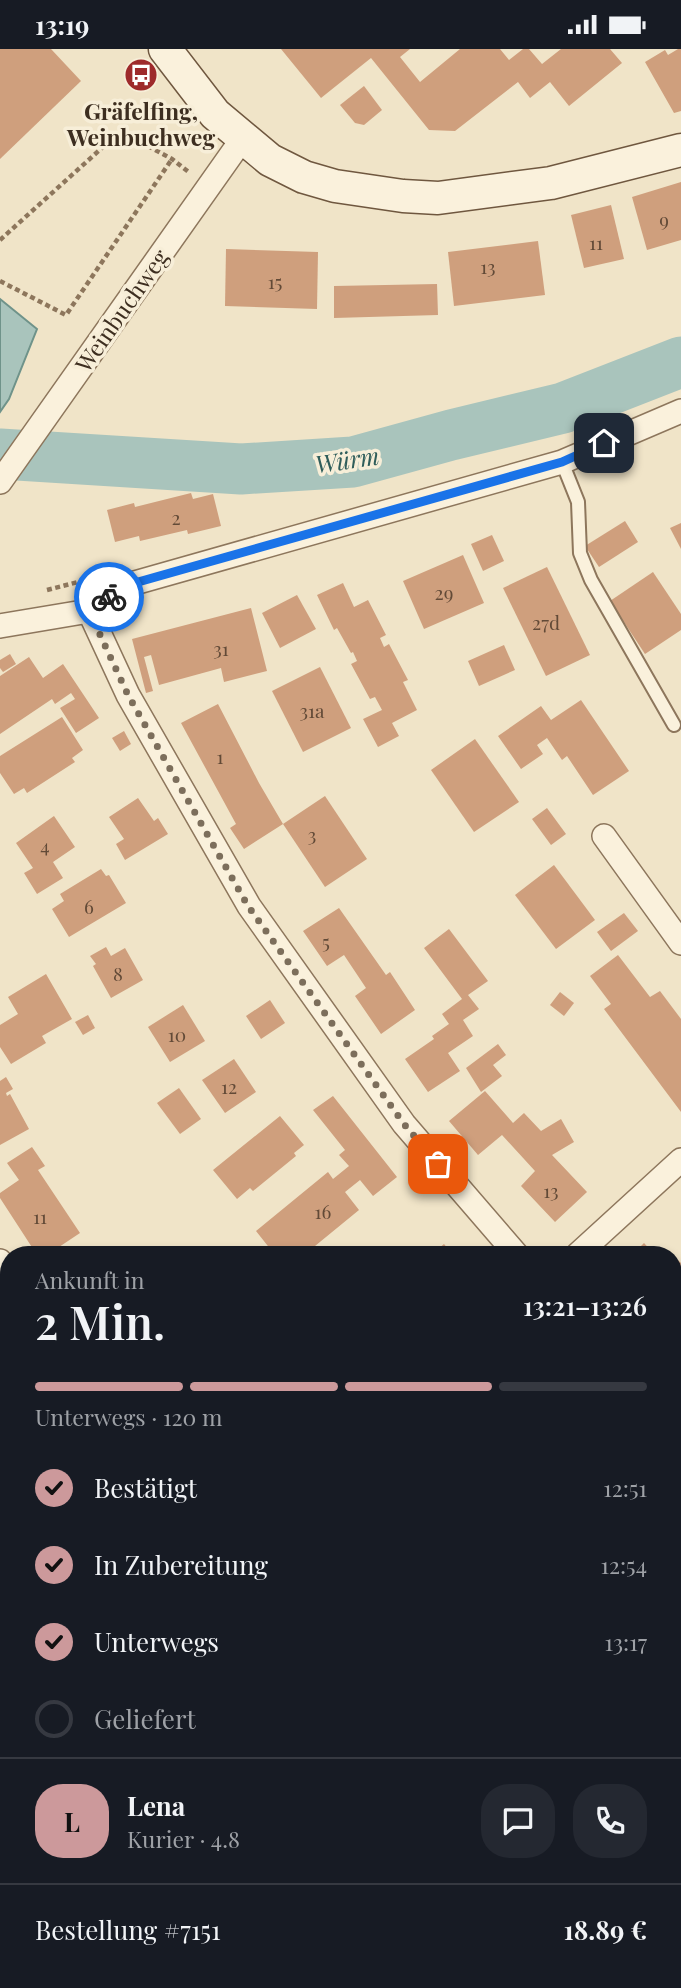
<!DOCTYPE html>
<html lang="de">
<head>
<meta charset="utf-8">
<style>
  :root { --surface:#171b24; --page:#242831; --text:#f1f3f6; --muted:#9ea1a6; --line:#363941; --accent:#cc999b }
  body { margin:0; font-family:"Playfair Display",serif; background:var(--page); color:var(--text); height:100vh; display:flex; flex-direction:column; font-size:26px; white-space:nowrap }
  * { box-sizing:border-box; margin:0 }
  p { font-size:23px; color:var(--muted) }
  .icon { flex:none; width:38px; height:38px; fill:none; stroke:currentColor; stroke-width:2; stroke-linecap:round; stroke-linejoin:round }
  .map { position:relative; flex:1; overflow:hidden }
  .side { position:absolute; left:0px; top:1197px; width:682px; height:742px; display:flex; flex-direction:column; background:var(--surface); border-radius:28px 28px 0 0; box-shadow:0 4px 10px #0003 }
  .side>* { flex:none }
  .pin { position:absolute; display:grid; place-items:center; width:60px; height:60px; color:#fff; margin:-30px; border-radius:14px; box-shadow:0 4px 10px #0006 }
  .courier { position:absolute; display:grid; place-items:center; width:70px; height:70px; margin:-35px; border:5px solid #1a73e8; border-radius:50%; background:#fff; color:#222; box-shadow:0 2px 9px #0007 }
  .summary em { font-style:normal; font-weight:600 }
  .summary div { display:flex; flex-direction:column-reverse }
  .summary { display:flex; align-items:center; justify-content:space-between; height:119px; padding:0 35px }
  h1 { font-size:46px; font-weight:600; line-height:52px }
  .bar { display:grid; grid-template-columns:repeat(4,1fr); gap:10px 7px; align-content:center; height:84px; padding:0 35px }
  .bar i { height:9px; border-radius:5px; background:var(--line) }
  .bar .active { background:var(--accent) }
  .bar p { grid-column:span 4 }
  .line { display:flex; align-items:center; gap:18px; padding:0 35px; border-top:2px solid var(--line) }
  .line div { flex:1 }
  .round { display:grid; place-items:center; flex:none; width:74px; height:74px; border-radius:28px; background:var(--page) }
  ol { padding:0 35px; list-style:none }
  li { display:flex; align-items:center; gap:21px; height:77px }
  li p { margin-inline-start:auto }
  li .icon { padding:7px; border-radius:50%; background:var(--accent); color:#111; stroke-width:4 }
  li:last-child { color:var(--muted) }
  li i { width:38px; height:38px; border:4px solid var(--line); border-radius:50% }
  .status { display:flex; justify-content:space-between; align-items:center; height:49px; padding:0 35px; background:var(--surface); direction:ltr }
  .status svg { height:19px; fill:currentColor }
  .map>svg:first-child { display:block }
  .water { fill:#a9c4bc; stroke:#6f938a; stroke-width:2 }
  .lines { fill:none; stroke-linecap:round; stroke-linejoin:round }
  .river { stroke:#a9c4bc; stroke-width:51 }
  .building { fill:#cf9f7d }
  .service-casing { stroke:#8d765c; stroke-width:16 }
  .minor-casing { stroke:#8d765c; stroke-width:26 }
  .secondary-casing { stroke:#6f573f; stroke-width:35 }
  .path { stroke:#8d765c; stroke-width:4.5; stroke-dasharray:5 3.5; stroke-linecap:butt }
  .service { stroke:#faf1dc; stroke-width:12 }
  .minor { stroke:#faf1dc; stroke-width:23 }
  .secondary { stroke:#faf1dc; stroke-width:32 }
  .done { stroke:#7c6e5b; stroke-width:7; stroke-dasharray:0 12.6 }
  .route { stroke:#1a73e8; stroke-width:9 }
  .labels { text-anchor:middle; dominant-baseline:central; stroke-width:7; stroke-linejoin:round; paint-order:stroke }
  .number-label { font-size:19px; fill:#624a37 }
  .poi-label { font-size:23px; font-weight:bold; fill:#3d2e20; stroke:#f7eed8 }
  .street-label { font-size:23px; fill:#3d2e20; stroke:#f7eed8 }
  .water-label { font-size:24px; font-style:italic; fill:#2f5d5a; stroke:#f7eed8 }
</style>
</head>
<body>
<div class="status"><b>13:19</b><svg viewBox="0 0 49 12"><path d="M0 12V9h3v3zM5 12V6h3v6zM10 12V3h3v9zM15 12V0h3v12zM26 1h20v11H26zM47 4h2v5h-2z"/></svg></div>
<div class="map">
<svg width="681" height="1939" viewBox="0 0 681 1939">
  <rect width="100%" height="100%" fill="#f0e4c8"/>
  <path class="water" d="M0,250L37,280L9,350L0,363Z"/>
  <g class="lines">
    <path class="river" d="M0,405L241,420L353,413L451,386L563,359L681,313"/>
  </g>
  <g class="building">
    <path d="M0,0H51L81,32L0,110Z"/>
    <path d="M281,0H410L400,8L420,33L460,0H500L509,11L523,0H529L542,15L561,0H610L622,14L569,57L550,33L530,49L518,33L455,82L429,81L371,9L321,49Z"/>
    <path d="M678,0H681V62L674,64L645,13L665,1L668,6Z"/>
    <path d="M364,37L382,61L364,76L355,74L340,56Z"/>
    <path d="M681,133V191L647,201L632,148Z"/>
    <path d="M611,156L624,210L584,219L571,166Z"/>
    <path d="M538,192L545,246L454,257L448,203Z"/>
    <path d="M226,200L318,203L317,260L225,257Z"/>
    <path d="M437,235L438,266L334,269V237Z"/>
    <path d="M191,444L193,450L213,445L221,477L188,485L187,481L140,492L139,487L115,493L107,461L134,454L135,458Z"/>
    <path d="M625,472L638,493L599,518L585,497Z"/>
    <path d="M681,474V500L670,479Z"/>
    <path d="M492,486L504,512L483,522L471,495Z"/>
    <path d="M463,506L484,554L424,580L403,532Z"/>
    <path d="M547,518L590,606L546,627L503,539Z"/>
    <path d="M653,523L681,565V581L645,605L610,552Z"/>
    <path d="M343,534L354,558L368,551L386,586L380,589L384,598L389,595L408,631L403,633L417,661L392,674L399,687L378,698L363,670L382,661L375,648L370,650L351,615L357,612L353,603L351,604L337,579L334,581L317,546Z"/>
    <path d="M297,546L316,580L280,599L262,564Z"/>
    <path d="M251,559L267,622L224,633L221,619L159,636L151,606L144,608L153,642L146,644L132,590Z"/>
    <path d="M504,596L515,621L479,637L468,612Z"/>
    <path d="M10,605L16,615L3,623L0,619V611Z"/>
    <path d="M29,608L43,629L63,615L99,669L76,684L60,659L75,650L71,644L55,655L52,650L0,685V627Z"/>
    <path d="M320,618L351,679L303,703L272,642Z"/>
    <path d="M581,651L629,722L593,746L567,707L562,711L547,689L537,696L543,705L521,720L498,687L541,657L551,671Z"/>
    <path d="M218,655L259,734L283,775L244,800L230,779L236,775L181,674Z"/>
    <path d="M62,668L83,701L72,709L75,713L27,744L24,739L14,745L0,724V707Z"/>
    <path d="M124,682L131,695L120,702L112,689Z"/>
    <path d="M475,690L519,753L474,783L431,721Z"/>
    <path d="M325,747L367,810L325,838L283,775Z"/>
    <path d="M138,749L154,772L158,769L168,785L125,811L116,795L124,790L109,768Z"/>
    <path d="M547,759L566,785L551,796L532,770Z"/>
    <path d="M54,767L75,798L53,813L63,829L37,845L24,824L33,819L16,794Z"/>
    <path d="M554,816L595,871L556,900L515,846Z"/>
    <path d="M101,820L106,827L109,826L126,854L69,888L52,860L64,852L60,845Z"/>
    <path d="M339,859L386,926L390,923L415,961L381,985L355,947L366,939L344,906L327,917L303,882Z"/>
    <path d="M624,864L638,882L611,902L597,883Z"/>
    <path d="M449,880L488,932L468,946L479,960L463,971L473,987L448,1004L460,1022L428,1043L405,1010L434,990L432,987L449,975L442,965L462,950L424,899Z"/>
    <path d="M106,898L111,907L125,899L143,931L111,949L93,917L96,915L90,907Z"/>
    <path d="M618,906L650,948L660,942L681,970V1063L604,960L611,955L590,927Z"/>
    <path d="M46,925L72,970L42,987L46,994L11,1015L0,998V976L18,965L8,948Z"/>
    <path d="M560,943L574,954L564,967L550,956Z"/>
    <path d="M270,951L285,974L261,990L246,967Z"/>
    <path d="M183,956L205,992L170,1013L148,978Z"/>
    <path d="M88,966L95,979L83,986L75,973Z"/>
    <path d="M498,995L506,1006L493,1016L502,1027L481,1043L466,1019Z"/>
    <path d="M234,1010L256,1043L225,1064L202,1031Z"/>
    <path d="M6,1028L13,1040L6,1044L7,1047L10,1045L29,1080L0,1096V1032Z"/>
    <path d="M179,1039L201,1070L180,1085L157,1054Z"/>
    <path d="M485,1042L513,1074L524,1064L541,1082L561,1070L574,1093L552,1106L587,1143L555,1173L521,1137L535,1122L502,1086L478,1106L449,1072Z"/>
    <path d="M333,1047L397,1128L373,1147L360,1131L345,1143L359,1161L304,1206H275L256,1182L328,1123L333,1130L349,1117L339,1106L345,1101L313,1061Z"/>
    <path d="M280,1067L304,1096L294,1104L296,1107L253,1142L250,1139L237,1150L213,1121Z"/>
    <path d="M32,1098L45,1117L38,1121L80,1184L47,1206H37L0,1149V1144L19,1131L7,1114Z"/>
    <path d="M644,1194L655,1206H632Z"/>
    <path d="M444,1195L453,1206H431Z"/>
    <path d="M678,1211L681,1214L679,1249L674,1244V1215Z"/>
    <path d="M674,1257L681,1264V1332L674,1325Z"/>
    <path d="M9,1475V1524L0,1519V1489Z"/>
    <path d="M674,1585L681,1592V1631L674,1639Z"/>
    <path d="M0,1625L9,1631V1708L0,1709Z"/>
    <path d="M0,1877L9,1888V1930H24L14,1939H0Z"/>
    <path d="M292,1930H341L337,1939H295L289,1936Z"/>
  </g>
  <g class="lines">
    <defs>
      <g id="service">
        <path d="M562,413L578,453L580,504L591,531L674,676"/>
        <path d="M357,1939L362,1930"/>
      </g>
      <g id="minor">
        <path d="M0,433L243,89"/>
        <path d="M89,562L128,646L249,857L404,1075L517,1206"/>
        <path d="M0,577L89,562L124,537L562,413L681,362"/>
        <path d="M604,787L681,894"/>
        <path d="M577,1206L681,1111"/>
        <path d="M0,1212L9,1225"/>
        <path d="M674,1388L681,1397"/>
        <path d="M0,1812L9,1803"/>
        <path d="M640,1930L653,1939"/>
      </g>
      <path id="secondary" d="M165,0L215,65L270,111L304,128L335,137L403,147L438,149L551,134L681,101"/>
    </defs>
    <use href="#service" class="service-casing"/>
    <use href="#minor" class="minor-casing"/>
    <use href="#secondary" class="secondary-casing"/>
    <g class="path">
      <path d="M0,191L104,97L133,89L172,110L190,124"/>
      <path d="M0,232L66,266L172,110"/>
      <path d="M47,541L86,531"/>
    </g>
    <use href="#service" class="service"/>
    <use href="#minor" class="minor"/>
    <use href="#secondary" class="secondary"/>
  </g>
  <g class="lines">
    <path class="done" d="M109,548L89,562L128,646L248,857L404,1075L438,1115"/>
    <path class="route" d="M109,548L124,537L562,413L604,394"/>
  </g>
  <defs>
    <symbol id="bus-disc" viewBox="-11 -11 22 22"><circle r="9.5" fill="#9e2a2b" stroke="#f7eed8"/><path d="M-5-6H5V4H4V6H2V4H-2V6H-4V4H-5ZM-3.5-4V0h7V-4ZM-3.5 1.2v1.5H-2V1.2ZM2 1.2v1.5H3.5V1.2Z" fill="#fff"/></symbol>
  </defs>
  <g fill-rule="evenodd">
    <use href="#bus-disc" x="122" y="7" width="38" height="38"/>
  </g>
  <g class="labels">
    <g class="number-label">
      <text x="664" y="170">9</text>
      <text x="596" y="193">11</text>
      <text x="488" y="217">13</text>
      <text x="275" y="232">15</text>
      <text x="176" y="468">2</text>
      <text x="444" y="543">29</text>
      <text x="546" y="573">27d</text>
      <text x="221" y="599">31</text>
      <text x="312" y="661">31a</text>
      <text x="220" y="707">1</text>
      <text x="312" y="785">3</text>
      <text x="45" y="796">4</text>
      <text x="89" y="857">6</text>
      <text x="326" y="892">5</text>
      <text x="118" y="924">8</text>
      <text x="177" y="985">10</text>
      <text x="229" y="1037">12</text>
      <text x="551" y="1141">13</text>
      <text x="323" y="1162">16</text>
      <text x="40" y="1167">11</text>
    </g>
    <g class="poi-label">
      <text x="141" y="61">Gräfelfing,<tspan x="141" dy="26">Weinbuchweg</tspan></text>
    </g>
    <g class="street-label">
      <text transform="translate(121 261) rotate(-55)">Weinbuchweg</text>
    </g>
    <g class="water-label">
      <text transform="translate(347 410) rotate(-8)">Würm</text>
    </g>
  </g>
</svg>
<div class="pin" style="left:438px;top:1115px;background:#ea580c"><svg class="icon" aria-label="bag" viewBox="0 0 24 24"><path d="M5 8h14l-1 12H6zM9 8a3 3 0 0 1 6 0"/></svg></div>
<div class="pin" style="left:604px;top:394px;background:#1f2937"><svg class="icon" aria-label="home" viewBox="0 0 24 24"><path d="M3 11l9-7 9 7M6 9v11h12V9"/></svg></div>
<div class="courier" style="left:109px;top:548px"><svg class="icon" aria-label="bike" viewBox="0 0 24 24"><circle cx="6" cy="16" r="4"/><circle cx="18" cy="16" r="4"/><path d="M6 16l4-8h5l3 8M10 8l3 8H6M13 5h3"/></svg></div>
<section class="side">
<div class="summary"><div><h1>2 Min.</h1><p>Ankunft in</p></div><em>13:21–13:26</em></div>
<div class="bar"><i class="active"></i><i class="active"></i><i class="active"></i><i></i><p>Unterwegs · 120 m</p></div>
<ol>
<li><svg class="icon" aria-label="check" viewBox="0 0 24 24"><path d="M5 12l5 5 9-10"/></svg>Bestätigt<p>12:51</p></li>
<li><svg class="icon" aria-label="check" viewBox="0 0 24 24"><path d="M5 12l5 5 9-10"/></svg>In Zubereitung<p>12:54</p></li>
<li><svg class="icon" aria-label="check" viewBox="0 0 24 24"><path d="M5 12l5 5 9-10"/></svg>Unterwegs<p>13:17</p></li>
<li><i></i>Geliefert</li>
</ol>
<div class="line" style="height:126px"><b class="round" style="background:var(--accent);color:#111">L</b><div><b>Lena</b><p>Kurier · 4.8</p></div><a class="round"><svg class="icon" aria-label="chat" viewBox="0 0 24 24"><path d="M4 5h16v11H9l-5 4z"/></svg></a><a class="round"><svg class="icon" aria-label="phone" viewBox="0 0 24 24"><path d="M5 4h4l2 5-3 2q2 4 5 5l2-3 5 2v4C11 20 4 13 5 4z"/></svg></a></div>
<div class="line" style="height:91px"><div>Bestellung #7151</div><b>18.89 €</b></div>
</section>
</div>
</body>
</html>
